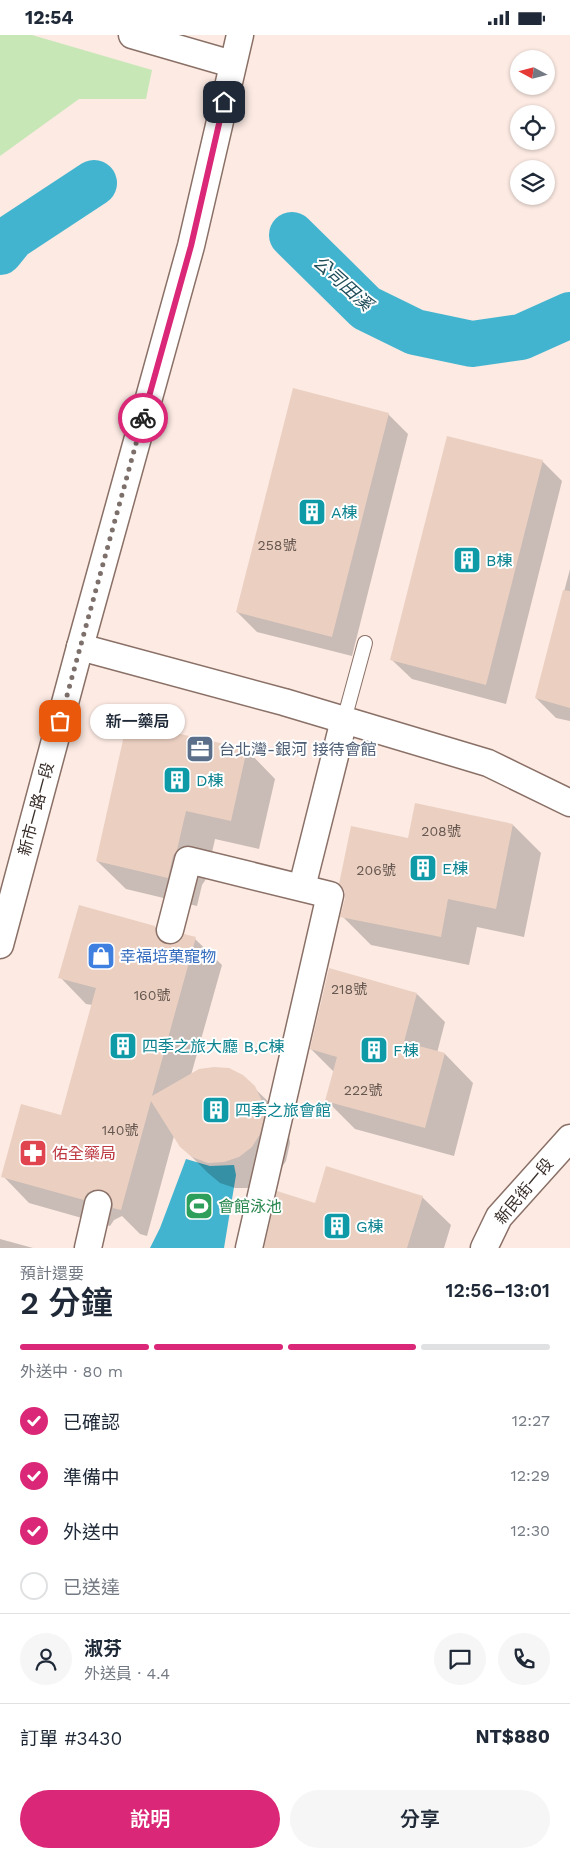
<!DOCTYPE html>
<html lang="zh-TW">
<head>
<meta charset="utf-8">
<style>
  :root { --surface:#fff; --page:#f6f6f7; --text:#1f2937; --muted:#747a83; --line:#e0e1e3; --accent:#db2777 }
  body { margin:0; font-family:"Work Sans","Noto Sans TC",sans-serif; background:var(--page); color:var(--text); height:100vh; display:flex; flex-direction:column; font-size:19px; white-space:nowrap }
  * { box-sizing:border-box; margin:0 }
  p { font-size:16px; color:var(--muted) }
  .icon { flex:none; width:28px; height:28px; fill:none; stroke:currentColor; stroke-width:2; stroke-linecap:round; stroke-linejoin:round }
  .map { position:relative; height:1213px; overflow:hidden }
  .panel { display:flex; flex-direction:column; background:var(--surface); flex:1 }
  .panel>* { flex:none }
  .needle { width:32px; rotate:277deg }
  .buttons { position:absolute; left:510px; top:15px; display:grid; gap:10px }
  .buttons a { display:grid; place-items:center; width:45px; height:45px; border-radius:50%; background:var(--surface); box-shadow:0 1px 4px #0004; font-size:25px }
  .pin { position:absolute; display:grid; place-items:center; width:42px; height:42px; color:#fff; margin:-21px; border-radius:10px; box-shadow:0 2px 8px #0006 }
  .courier { position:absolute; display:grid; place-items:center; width:50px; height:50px; margin:-25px; border:4px solid #db2777; border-radius:50%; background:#fff; color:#222; box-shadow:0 1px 6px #0007 }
  .bubble { position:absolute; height:35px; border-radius:18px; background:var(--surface); box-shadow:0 1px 4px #0004; font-size:16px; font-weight:600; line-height:35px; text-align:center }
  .headline em { font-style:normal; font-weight:600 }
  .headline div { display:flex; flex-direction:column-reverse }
  .headline { display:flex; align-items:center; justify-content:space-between; height:85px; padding:0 20px }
  h1 { font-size:32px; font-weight:600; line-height:38px }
  .bar { display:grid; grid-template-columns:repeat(4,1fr); gap:8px 5px; align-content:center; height:60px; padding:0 20px }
  .bar i { height:6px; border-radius:4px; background:var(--line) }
  .bar .selected { background:var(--accent) }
  .bar p { grid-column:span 4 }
  .line { display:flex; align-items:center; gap:12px; padding:0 20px; border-top:1px solid var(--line) }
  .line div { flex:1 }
  .round { display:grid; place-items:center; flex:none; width:52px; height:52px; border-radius:26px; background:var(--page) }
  ol { padding:0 20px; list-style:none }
  li { display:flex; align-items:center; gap:15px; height:55px }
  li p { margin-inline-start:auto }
  li .icon { padding:5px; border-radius:50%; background:var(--accent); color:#fff; stroke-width:4 }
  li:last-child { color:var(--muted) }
  li i { width:28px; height:28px; border:2px solid var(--line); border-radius:50% }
  .action { display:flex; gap:10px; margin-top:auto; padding:10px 20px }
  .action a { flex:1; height:58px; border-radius:30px; background:var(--accent); color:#fff; font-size:20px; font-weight:600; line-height:58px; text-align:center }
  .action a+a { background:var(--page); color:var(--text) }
  .status { display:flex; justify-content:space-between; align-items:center; height:35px; padding:0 25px; background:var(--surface); direction:ltr }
  .status svg { height:14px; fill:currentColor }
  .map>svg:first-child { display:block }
  .green { fill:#c8e7b7 }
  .water { fill:#43b4cf }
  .shadow { fill:#0003 }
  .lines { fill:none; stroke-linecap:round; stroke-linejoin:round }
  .river { stroke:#43b4cf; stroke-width:46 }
  .building { fill:#ebd0c2 }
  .lane-casing { stroke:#8a7066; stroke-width:16 }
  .street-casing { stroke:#8a7066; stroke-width:29 }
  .lane { stroke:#fff; stroke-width:14 }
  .street { stroke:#fff; stroke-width:26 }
  .done { stroke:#7d6f6a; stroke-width:5; stroke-dasharray:0 9 }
  .route { stroke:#db2777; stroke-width:6 }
  .labels { text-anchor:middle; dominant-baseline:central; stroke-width:4; stroke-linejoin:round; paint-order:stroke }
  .number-label { font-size:14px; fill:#65564f }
  .culture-label { font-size:16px; fill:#0d838f; stroke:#fff; text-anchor:start }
  .service-label { font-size:16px; fill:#4e5e75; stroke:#fff; text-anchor:start }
  .street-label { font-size:16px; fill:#382d29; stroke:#fff }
  .shop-label { font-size:16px; fill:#366cbe; stroke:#fff; text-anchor:start }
  .health-label { font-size:16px; fill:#be3a42; stroke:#fff; text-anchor:start }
  .leisure-label { font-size:16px; fill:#27864d; stroke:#fff; text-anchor:start }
  .water-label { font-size:18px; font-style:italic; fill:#1f4e5a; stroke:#fff }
</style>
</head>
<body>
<div class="status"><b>12:54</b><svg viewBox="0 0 49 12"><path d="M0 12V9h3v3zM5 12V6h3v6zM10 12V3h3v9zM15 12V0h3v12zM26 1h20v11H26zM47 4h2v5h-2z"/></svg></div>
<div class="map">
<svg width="570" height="1213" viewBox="0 0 570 1213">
  <rect width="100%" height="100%" fill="#fceae3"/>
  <path class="green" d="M0,0H32L152,35L146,64H79L0,121Z"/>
  <path class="water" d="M186,1124L210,1131L234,1130L236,1140L224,1213H150L160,1193Z"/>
  <g class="shadow">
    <path d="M388,379L408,399L352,621L257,597L237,577Z"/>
    <path d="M542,426L562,446L506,669L412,644L392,625Z"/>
    <path d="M570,534V686L556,683L536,663Z"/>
    <path d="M247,715L275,744L259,814L215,804L206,844L202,850L197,871L126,854L97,826Z"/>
    <path d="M513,790L541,818L524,902L477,892L469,930L371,910L342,881Z"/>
    <path d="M155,892L173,911L195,904L222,930L191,1040L242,1041L281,1079L288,1093L290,1108L286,1126L278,1138L251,1153H235L220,1148L208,1138L181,1111L174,1101L147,1201L140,1199L122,1181L114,1185L110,1191L29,1168L3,1141L62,1082L93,970L86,969L60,942Z"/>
    <path d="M417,959L445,987L437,1018L445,1019L473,1048L454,1121L355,1094L326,1065L334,1037L311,1014Z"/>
    <path d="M278,1158L316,1170L422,1162L451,1190L444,1213H266Z"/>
    <path d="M0,1204L33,1213H0Z"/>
  </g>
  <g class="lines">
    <g class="river">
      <path d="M292,200L366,273L415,297L472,309L521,302L570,280"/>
      <path d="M0,217L12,202L94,148"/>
    </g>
  </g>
  <g class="building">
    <path d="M293,353L389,378L332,602L236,577Z"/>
    <path d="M447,401L543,425L486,650L390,625Z"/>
    <path d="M563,555L570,556V673L535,663Z"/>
    <path d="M127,687L247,714L231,786L186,776L177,815L173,821L168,843L96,826Z"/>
    <path d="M415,768L513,789L496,874L448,864L441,902L340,882L345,863L344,855L339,849L351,791L408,803Z"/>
    <path d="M79,870L155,891L156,899L160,906L166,909H174L181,905L184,899L196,902L152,1061L199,1034L214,1032L229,1033L243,1040L255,1051L262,1066L264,1082L260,1099L252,1112L239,1122L224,1127L208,1128L192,1122L180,1112L151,1066L121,1175L113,1173L112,1164L108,1158L102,1155H93L87,1158L84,1165L1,1142L21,1069L61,1080L96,953L58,943Z"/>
    <path d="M329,933L417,958L404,1007L445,1018L425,1093L325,1066L337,1022L310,1014Z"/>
    <path d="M326,1131L423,1161L407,1213H264L277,1156L315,1168Z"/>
  </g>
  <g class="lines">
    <defs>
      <path id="lane" d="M344,685L365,608"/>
      <g id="street">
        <path d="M132,0L232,29"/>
        <path d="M80,612L284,667L488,728L570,768"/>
        <path d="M302,852L344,685"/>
        <path d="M170,895L188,825L330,860L249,1213"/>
        <path d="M0,910L80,612L191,211L240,0"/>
        <path d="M88,1213L98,1169"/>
        <path d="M484,1213L499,1182L570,1103"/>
      </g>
    </defs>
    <use href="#lane" class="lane-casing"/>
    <use href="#street" class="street-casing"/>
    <use href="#lane" class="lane"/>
    <use href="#street" class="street"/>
  </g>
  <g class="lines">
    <path class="done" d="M60,686L143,383"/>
    <path class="route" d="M143,383L191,211L224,67"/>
  </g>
  <defs>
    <symbol id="building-square" viewBox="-11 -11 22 22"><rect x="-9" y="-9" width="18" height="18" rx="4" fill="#0f9aa8" stroke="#fff"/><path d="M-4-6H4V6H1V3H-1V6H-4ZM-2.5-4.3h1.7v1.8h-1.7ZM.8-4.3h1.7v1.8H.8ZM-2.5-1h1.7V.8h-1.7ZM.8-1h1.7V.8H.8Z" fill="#fff"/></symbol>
    <symbol id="office-square" viewBox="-11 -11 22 22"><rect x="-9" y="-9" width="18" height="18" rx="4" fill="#5c6f8a" stroke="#fff"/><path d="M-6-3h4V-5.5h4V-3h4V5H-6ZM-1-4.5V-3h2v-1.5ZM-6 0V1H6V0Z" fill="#fff"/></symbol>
    <symbol id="shop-square" viewBox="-11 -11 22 22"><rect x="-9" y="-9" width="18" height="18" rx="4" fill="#3f7fe0" stroke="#fff"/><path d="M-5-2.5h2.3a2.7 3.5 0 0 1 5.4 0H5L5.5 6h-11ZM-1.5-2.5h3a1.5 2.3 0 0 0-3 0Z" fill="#fff"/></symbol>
    <symbol id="pharmacy-square" viewBox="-11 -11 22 22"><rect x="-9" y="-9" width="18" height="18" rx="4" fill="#e0444e" stroke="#fff"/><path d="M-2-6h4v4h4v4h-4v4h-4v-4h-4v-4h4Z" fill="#fff"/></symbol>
    <symbol id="stadium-square" viewBox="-11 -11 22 22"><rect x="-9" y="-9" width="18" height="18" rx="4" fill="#2e9e5b" stroke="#fff"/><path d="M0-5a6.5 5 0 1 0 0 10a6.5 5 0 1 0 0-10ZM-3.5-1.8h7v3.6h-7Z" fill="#fff"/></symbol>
  </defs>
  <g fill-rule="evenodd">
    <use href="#building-square" x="296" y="461" width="32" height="32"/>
    <use href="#building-square" x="451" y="509" width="32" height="32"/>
    <use href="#office-square" x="184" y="698" width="32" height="32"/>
    <use href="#building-square" x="161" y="729" width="32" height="32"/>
    <use href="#building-square" x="407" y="817" width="32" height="32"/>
    <use href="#shop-square" x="85" y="905" width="32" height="32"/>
    <use href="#building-square" x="107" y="995" width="32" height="32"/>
    <use href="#building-square" x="358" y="999" width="32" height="32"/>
    <use href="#building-square" x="200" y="1059" width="32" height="32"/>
    <use href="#pharmacy-square" x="17" y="1102" width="32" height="32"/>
    <use href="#stadium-square" x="183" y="1155" width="32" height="32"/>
    <use href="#building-square" x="321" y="1175" width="32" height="32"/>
  </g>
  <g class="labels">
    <g class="number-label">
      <text x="277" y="510">258號</text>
      <text x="441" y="796">208號</text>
      <text x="376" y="835">206號</text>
      <text x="349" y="954">218號</text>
      <text x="152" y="960">160號</text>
      <text x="363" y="1055">222號</text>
      <text x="120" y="1095">140號</text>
    </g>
    <g class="culture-label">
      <text x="331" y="477">A棟</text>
      <text x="486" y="525">B棟</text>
      <text x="196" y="745">D棟</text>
      <text x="442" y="833">E棟</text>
      <text x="142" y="1011">四季之旅大廳 B,C棟</text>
      <text x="393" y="1015">F棟</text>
      <text x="235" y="1075">四季之旅會館</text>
      <text x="356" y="1191">G棟</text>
    </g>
    <g class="service-label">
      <text x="219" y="714">台北灣-銀河 接待會館</text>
    </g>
    <g class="street-label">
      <text transform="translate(36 774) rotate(-75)">新市一路一段</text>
      <text transform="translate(524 1156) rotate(-50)">新民街一段</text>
    </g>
    <g class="shop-label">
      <text x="120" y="921">幸福培菓寵物</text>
    </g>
    <g class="health-label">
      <text x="52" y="1118">佑全藥局</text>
    </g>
    <g class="leisure-label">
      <text x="218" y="1171">會館泳池</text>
    </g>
    <g class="water-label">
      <text transform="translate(343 248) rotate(42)">公司田溪</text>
    </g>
  </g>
</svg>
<div class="buttons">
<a><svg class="needle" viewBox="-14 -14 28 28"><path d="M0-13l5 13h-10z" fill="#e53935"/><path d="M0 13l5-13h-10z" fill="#747a83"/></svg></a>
<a><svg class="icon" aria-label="locate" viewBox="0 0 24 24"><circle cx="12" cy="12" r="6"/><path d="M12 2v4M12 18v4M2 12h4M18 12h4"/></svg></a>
<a><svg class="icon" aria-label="layers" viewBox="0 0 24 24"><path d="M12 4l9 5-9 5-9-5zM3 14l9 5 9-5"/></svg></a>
</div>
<div class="pin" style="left:60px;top:686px;background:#ea580c"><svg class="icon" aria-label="bag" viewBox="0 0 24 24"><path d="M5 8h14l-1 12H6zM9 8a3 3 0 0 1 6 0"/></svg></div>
<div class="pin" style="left:224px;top:67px;background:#1f2937"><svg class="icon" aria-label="home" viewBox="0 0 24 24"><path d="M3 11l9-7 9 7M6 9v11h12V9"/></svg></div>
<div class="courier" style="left:143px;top:383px"><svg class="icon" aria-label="bike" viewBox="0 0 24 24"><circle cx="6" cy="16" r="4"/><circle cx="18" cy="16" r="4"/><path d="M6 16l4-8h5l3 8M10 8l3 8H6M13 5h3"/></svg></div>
<div class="bubble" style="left:90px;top:669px;width:95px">新一藥局</div>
</div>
<section class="panel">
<div class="headline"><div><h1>2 分鐘</h1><p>預計還要</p></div><em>12:56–13:01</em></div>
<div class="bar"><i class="selected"></i><i class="selected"></i><i class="selected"></i><i></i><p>外送中 · 80 m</p></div>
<ol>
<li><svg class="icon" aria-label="check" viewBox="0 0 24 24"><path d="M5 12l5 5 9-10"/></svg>已確認<p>12:27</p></li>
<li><svg class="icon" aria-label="check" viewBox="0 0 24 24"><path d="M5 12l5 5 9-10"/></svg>準備中<p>12:29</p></li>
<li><svg class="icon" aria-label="check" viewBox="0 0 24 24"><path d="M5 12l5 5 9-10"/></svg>外送中<p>12:30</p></li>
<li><i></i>已送達</li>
</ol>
<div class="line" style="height:90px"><a class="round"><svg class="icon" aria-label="person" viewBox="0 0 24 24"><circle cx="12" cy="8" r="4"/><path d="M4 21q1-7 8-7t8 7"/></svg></a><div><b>淑芬</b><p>外送員 · 4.4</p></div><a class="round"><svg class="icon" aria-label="chat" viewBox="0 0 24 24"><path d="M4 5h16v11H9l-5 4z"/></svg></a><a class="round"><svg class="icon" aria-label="phone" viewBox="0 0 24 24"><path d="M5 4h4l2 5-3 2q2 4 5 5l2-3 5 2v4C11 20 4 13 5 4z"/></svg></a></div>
<div class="line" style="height:65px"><div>訂單 #3430</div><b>NT$880</b></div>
<div class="action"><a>說明</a><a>分享</a></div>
</section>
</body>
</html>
